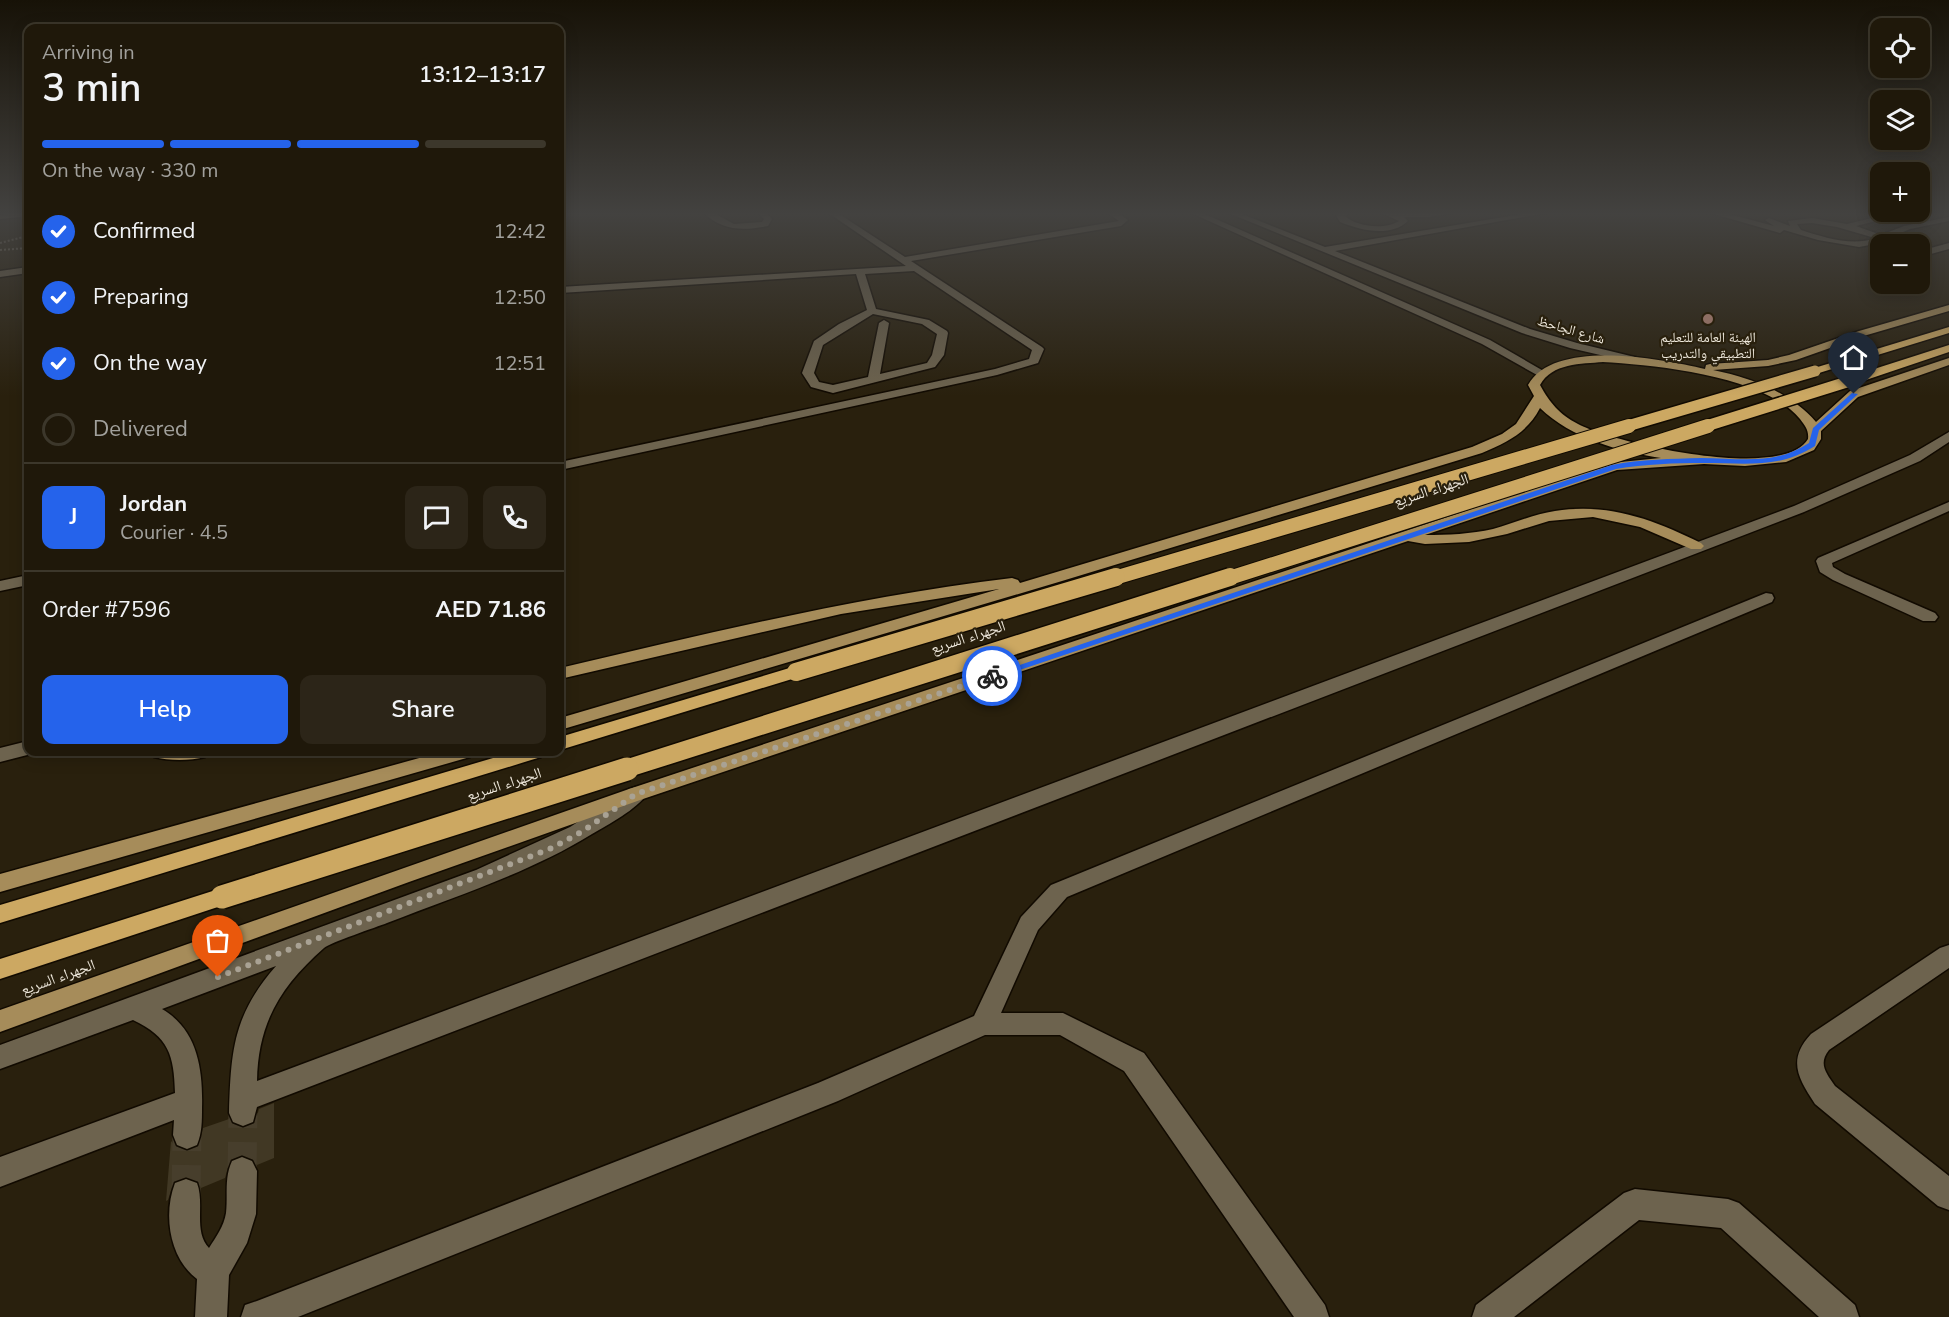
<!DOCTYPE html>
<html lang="en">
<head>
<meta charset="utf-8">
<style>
  :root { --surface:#1f180a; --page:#2c2518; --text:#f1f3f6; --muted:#a1a09c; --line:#3c372b; --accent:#2563eb }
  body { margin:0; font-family:"Nunito Sans","Noto Naskh Arabic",sans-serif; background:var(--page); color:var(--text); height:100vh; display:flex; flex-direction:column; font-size:22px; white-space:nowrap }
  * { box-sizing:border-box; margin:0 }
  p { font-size:20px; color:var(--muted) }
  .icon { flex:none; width:33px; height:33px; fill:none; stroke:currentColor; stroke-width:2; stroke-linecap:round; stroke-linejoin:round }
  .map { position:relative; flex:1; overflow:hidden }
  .sheet { position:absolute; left:24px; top:24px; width:540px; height:732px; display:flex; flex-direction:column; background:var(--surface); border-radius:12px; box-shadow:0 3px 15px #0003,0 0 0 2px var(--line) }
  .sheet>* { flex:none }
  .fabs { position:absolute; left:1870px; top:18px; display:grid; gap:12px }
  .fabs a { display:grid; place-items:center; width:60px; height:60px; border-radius:12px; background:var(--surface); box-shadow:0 3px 15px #0003,0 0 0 2px var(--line); font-size:30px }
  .pin { position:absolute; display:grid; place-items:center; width:51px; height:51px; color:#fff; margin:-62px -26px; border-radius:50% 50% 50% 0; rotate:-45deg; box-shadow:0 0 6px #0007 }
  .pin .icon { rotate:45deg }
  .courier { position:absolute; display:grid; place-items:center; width:60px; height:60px; margin:-30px; border:4px solid #2563eb; border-radius:50%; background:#fff; color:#222; box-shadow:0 2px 8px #0007 }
  .overview em { font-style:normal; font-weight:600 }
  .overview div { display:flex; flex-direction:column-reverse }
  .overview { display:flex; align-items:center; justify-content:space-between; height:102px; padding:0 18px }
  h1 { font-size:39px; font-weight:600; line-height:45px }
  .bar { display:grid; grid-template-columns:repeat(4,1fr); gap:9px 6px; align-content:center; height:72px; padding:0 18px }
  .bar i { height:8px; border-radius:4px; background:var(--line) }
  .bar .current { background:var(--accent) }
  .bar p { grid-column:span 4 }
  .line { display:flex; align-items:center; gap:15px; padding:0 18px; border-top:2px solid var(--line) }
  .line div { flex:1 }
  .round { display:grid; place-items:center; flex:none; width:63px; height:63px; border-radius:12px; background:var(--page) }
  ol { padding:0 18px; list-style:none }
  li { display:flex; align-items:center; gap:18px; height:66px }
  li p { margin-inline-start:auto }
  li .icon { padding:6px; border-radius:50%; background:var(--accent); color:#fff; stroke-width:4 }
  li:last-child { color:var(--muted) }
  li i { width:33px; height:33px; border:3px solid var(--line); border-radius:50% }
  .button { display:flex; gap:12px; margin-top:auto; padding:12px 18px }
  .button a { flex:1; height:69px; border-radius:12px; background:var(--accent); color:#fff; font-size:24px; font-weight:600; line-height:69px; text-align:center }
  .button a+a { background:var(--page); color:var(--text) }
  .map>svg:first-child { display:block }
  .building { fill:#413824 }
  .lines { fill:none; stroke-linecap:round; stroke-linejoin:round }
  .minor-tunnel { stroke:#473e2c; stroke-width:29; stroke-dasharray:29 14; stroke-linecap:butt }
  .minor-casing { stroke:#110a00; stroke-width:3 }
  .major-casing { stroke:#110a00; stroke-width:3 }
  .highway-casing { stroke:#110a00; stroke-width:3 }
  .path { stroke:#81796a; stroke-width:2; stroke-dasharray:2 2; stroke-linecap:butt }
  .minor { fill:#6d634e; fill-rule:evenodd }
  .major { fill:#a68c5a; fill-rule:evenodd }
  .highway { fill:#cca862; fill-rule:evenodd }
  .highway-bridge-far3-casing { stroke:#110a00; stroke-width:14; stroke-linecap:butt }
  .highway-bridge-far2-casing { stroke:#110a00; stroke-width:16; stroke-linecap:butt }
  .highway-bridge-far1-casing { stroke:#110a00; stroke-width:21; stroke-linecap:butt }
  .highway-bridge-casing { stroke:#110a00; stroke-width:26; stroke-linecap:butt }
  .highway-bridge-far3 { stroke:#cca862; stroke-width:11 }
  .highway-bridge-far2 { stroke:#cca862; stroke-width:14 }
  .highway-bridge-far1 { stroke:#cca862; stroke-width:18 }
  .highway-bridge { stroke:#cca862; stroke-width:23 }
  .route { fill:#2563eb }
  .done { stroke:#a9a294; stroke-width:6; stroke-dasharray:0 10.8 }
  .education-dot { fill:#8d6e63; stroke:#29200d; stroke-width:2 }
  .labels { text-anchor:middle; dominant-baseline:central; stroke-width:4.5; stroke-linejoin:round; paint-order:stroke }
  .far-street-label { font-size:14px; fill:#eee8dc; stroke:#29200d }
  .far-poi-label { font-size:14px; fill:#eee8dc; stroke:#29200d }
  .street-label { font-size:15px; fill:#eee8dc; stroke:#29200d }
</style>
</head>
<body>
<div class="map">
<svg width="1949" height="1317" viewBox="0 0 1949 1317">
  <rect width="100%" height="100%" fill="#29200d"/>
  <path class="building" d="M274,1103V1158L257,1165L253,1159L241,1155L230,1160L225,1178L201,1188L198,1181L187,1177L174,1181L168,1200L166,1201L171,1141L176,1147L188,1151L199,1146L203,1128L229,1119L232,1124L244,1128L255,1123L259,1109Z"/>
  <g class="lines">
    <g class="minor-tunnel">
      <path d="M242,1171L243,1113"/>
      <path d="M186,1194L187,1135"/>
    </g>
    <defs>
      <g id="minor">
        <path d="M28,212V216L0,219V215Z"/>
        <path d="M703,212H712L734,224L762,222L764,219L757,212H766L772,219L768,226C744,231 721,231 703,212Z"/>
        <path d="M827,212H836L905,257L1119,221L1106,212H1116L1128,220L1121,226L911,261L1042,347L1044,349L1038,363L997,375L560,470V462L995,369L1029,359L1032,350L914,271L865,274L876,309L929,320L947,331L948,333L944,355L935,367L833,393L811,387L802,373L814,341L839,324L867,310L856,274L560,293V287L906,266ZM873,314L922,324L937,334L932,355L927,363L880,374L889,323L884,320L879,323L868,377L833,385L819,382L814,373L823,345Z"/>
        <path d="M1189,212H1200L1490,340L1547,373L1541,376L1537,375L1482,344Z"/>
        <path d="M1226,212H1237L1325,247L1533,212H1551L1335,251L1530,329L1577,343L1643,359L1645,361L1639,364L1570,348L1522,333Z"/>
        <path d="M1340,212H1350L1345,216C1357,227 1385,230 1399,221L1379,212H1458L1429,217H1404L1408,221C1390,238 1360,230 1340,222L1336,215Z"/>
        <path d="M1707,212H1721L1774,226L1765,220L1769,218L1790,226L1788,221L1812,218L1847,224L1897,212H1912L1856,226L1881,235L1904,226L1949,217V221L1910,229L1875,244L1859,247L1818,240L1784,230L1780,233ZM1812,223L1837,227L1875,238C1853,247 1823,237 1801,230L1797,224Z"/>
        <path d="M1949,243V249L1920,257V251Z"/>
        <path d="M28,267V273L0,277V271Z"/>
        <path d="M1949,432V442L1920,461L1804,512L257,1107L253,1122L243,1126L233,1122L229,1113C231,1051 233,1015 276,966L162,1009C198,1030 203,1070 202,1108C202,1121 202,1133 197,1145L187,1149L177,1145L173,1135L174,1120L0,1187V1157L175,1093C174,1055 169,1037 133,1020L0,1069V1045L476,870L570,827L629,789L636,787L643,789L647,794C637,809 608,825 592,834C529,873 456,896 387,923C377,927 329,943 324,948C281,986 258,1022 257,1081L1794,506L1910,455Z"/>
        <path d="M1949,502V511L1832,563L1833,567L1845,574L1935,613L1938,617L1935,621H1923L1833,580L1820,572L1816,561L1818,558Z"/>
        <path d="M28,575V585L0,591V581Z"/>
        <path d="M1766,593L1772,594L1774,598L1772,602L1067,897L1038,930L1001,1013H1063L1144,1053L1325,1305L1329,1317H1294L1124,1071L1060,1035H985L838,1101L298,1317H241L245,1305L257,1301L818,1083L974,1016L1021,917L1051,885Z"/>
        <path d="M28,741V752L35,753L0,762V748Z"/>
        <path d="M1949,945V968L1829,1050C1818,1064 1826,1073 1835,1086L1949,1176V1210L1938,1206L1815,1104C1798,1078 1787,1060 1811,1034L1940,948Z"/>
        <path d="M242,1157L252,1161L257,1171L256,1214L247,1243L229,1275L227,1317H195L197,1279C169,1258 163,1214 175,1183L186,1179L197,1183C205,1204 193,1231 209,1248C216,1237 224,1226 226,1213C228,1195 224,1178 232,1161Z"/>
        <path d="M1635,1189L1728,1199L1739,1203L1855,1305L1859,1317H1819L1721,1228L1639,1220L1514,1317H1472L1476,1305L1624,1193Z"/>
      </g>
      <g id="major">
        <path d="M1949,305V311L1867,335L1796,360L1768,366L1713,370C1752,378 1790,392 1816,422L1850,391L1949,358V365L1858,397L1821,431V439L1814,450L1786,462L1745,466L1704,464L1617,470L1425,535C1448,535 1471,534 1493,529C1514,523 1534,514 1555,511C1608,502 1655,520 1701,543L1704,546L1701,549H1691L1640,527L1593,517L1549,521L1507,534L1469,542L1425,544L1408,541L643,799L409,882L0,1032V1010L629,789L1610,463L1661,458C1620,452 1571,438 1540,408C1527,433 1507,442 1482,453L1062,581L560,730V718L999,589L841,614L560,679V668C710,633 859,596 1012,578L1018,580L1020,583L1472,447L1502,434L1516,424L1534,396L1528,385C1555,338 1660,359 1705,369L1706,365L1710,364L1768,360L1789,355L1859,331ZM1603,362C1656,365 1765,376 1800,419C1805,426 1809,430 1808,439C1783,482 1614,443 1578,424C1559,414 1550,403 1540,385C1552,363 1581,364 1603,362Z"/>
        <path d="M151,752H208L205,757C190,761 169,761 154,757Z"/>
        <path d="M441,752H473L470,757L0,892V874Z"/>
      </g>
      <g id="highway">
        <path d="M1949,327V333L1819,373L1815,374L1809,371L1811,369Z"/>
        <path d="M1949,345V352L1854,384H1846L1844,381L1846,378Z"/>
        <path d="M796,666L802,668L805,672L802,676L560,750V737Z"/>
        <path d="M513,752H544L541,757L0,923V905Z"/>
        <path d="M222,888L230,891L234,897L230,903L0,979V959Z"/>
      </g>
    </defs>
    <use href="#minor" class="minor-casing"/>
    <use href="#major" class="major-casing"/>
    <use href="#highway" class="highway-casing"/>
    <g class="path">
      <path d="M0,243L27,236"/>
      <path d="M0,250L28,248"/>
    </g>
    <use href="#minor" class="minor"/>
    <use href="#major" class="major"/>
    <use href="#highway" class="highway"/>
    <defs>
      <g id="highway-bridge-far3">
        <path d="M1624,427L1815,371"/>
        <path d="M1703,427L1850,381"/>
      </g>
      <g id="highway-bridge-far2">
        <path d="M1111,579L1629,426"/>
        <path d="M1226,579L1708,426"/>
      </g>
      <g id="highway-bridge-far1">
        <path d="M796,672L1116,577"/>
        <path d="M622,770L1230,577"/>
      </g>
      <path id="highway-bridge" d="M222,897L627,769"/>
    </defs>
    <use href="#highway-bridge-far3" class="highway-bridge-far3-casing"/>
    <use href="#highway-bridge-far2" class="highway-bridge-far2-casing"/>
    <use href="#highway-bridge-far1" class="highway-bridge-far1-casing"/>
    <use href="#highway-bridge" class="highway-bridge-casing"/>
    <use href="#highway-bridge-far3" class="highway-bridge-far3"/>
    <use href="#highway-bridge-far2" class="highway-bridge-far2"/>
    <use href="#highway-bridge-far1" class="highway-bridge-far1"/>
    <use href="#highway-bridge" class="highway-bridge"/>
  </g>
  <linearGradient id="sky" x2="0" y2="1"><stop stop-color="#171207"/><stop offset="0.54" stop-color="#434240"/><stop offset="1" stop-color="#434240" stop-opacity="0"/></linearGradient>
  <rect width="1949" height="396" fill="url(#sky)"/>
  <path class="route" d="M1852,393L1858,394L1819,430L1815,446C1779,469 1745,463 1704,463C1675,463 1645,464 1616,469L996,678L987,676L1612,465C1641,459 1671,459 1701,458C1740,458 1774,466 1809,443L1813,428Z"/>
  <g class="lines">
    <path class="done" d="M218,977L552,848L583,831L636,794L992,676"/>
  </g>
  <circle class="education-dot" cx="1708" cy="319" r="6"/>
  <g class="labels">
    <g class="far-street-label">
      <text transform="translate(1571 330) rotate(16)">شارع الجاحظ</text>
    </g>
    <g class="far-poi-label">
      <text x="1708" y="337">الهيئة العامة للتعليم<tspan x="1708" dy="16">التطبيقي والتدريب</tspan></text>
    </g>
    <g class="street-label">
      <text transform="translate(1431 490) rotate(-18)">الجهراء السريع</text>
      <text transform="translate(968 637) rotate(-18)">الجهراء السريع</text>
      <text transform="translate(504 784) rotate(-18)">الجهراء السريع</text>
      <text transform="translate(58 977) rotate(-20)">الجهراء السريع</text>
    </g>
  </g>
</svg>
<div class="fabs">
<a><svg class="icon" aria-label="locate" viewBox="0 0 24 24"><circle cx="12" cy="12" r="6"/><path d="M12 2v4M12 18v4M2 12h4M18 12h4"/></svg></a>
<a><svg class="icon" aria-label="layers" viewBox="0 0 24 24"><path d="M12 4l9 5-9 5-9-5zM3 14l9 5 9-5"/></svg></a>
<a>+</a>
<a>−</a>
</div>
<div class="pin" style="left:218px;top:977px;background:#ea580c"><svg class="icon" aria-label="bag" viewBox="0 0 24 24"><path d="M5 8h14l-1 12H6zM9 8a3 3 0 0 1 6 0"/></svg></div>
<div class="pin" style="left:1854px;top:394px;background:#1f2937"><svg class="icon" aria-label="home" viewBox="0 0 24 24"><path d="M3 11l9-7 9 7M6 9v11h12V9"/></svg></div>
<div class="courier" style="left:992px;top:676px"><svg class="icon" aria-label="bike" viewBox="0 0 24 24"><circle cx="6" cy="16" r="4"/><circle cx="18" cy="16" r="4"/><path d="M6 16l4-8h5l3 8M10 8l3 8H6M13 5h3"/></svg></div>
<section class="sheet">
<div class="overview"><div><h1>3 min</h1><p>Arriving in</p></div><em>13:12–13:17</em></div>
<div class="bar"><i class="current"></i><i class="current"></i><i class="current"></i><i></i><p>On the way · 330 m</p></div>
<ol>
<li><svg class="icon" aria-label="check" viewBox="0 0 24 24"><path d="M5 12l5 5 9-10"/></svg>Confirmed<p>12:42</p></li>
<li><svg class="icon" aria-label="check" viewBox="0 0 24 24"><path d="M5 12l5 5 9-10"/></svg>Preparing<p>12:50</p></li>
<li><svg class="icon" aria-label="check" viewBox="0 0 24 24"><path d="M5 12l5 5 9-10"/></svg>On the way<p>12:51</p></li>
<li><i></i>Delivered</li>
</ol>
<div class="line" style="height:108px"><b class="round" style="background:var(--accent);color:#fff">J</b><div><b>Jordan</b><p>Courier · 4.5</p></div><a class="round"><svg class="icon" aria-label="chat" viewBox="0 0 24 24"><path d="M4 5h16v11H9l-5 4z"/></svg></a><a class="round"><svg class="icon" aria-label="phone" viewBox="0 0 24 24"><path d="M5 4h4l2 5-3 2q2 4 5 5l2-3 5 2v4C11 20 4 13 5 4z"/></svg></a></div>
<div class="line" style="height:78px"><div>Order #7596</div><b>AED 71.86</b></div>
<div class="button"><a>Help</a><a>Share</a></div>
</section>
</div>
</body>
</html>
